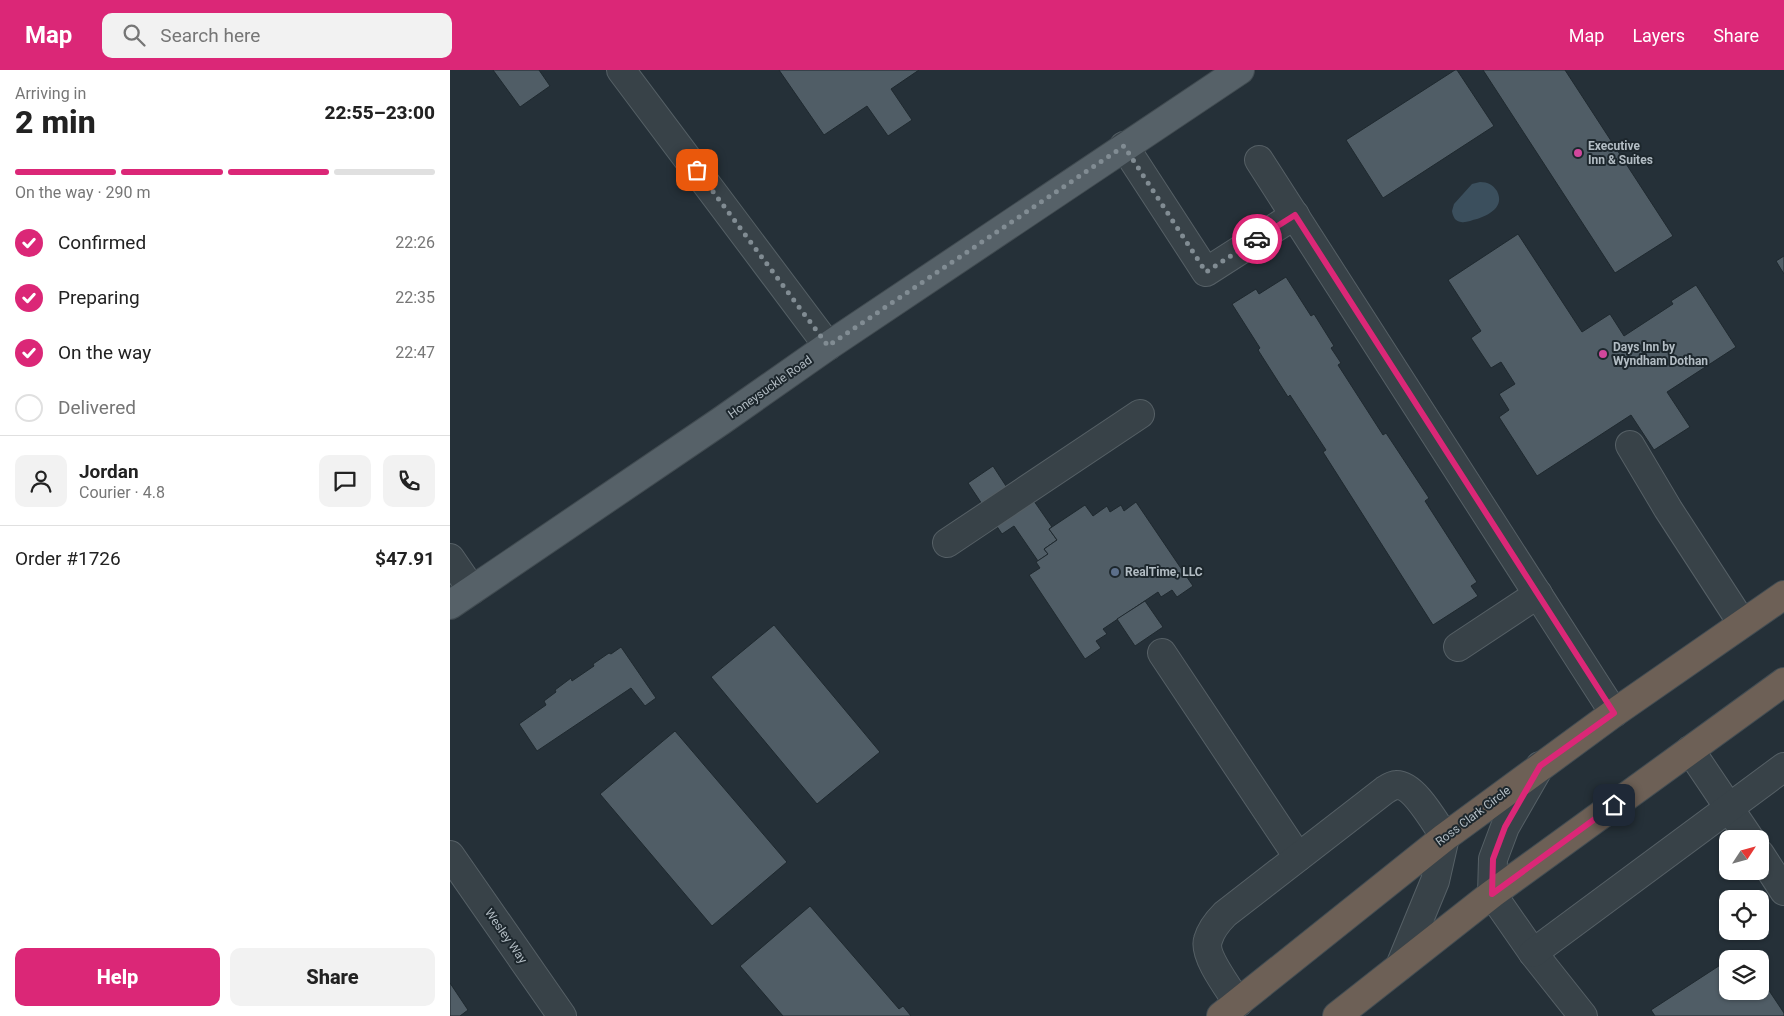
<!DOCTYPE html>
<html lang="en">
<head>
<meta charset="utf-8">
<style>
  :root { --surface:#fff; --page:#f2f2f2; --text:#222; --muted:#767676; --line:#e0e0e0; --accent:#db2777 }
  body { margin:0; font-family:Roboto,sans-serif; background:var(--page); color:var(--text); height:100vh; display:flex; flex-direction:column; font-size:19px; white-space:nowrap }
  * { box-sizing:border-box; margin:0 }
  p { font-size:16px; color:var(--muted) }
  .icon { flex:none; width:28px; height:28px; fill:none; stroke:currentColor; stroke-width:2; stroke-linecap:round; stroke-linejoin:round }
  .map { position:relative; flex:1; overflow:hidden }
  .panel { display:flex; flex-direction:column; background:var(--surface); width:450px }
  .panel>* { flex:none }
  .needle { width:32px; rotate:54deg }
  .buttons { position:absolute; left:1269px; top:760px; display:grid; gap:10px }
  .buttons a { display:grid; place-items:center; width:50px; height:50px; border-radius:10px; background:var(--surface); box-shadow:0 1px 4px #0004; font-size:25px }
  .pin { position:absolute; display:grid; place-items:center; width:42px; height:42px; color:#fff; margin:-21px; border-radius:10px; box-shadow:0 2px 8px #0006 }
  .courier { position:absolute; display:grid; place-items:center; width:50px; height:50px; margin:-25px; border:4px solid #db2777; border-radius:50%; background:#fff; color:#222; box-shadow:0 1px 6px #0007 }
  .head em { font-style:normal; font-weight:800 }
  .head div { display:flex; flex-direction:column-reverse }
  .head { display:flex; align-items:center; justify-content:space-between; height:85px; padding:0 15px }
  h1 { font-size:32px; font-weight:800; line-height:38px }
  .bar { display:grid; grid-template-columns:repeat(4,1fr); gap:8px 5px; align-content:center; height:60px; padding:0 15px }
  .bar i { height:6px; border-radius:4px; background:var(--line) }
  .bar .active { background:var(--accent) }
  .bar p { grid-column:span 4 }
  .line { display:flex; align-items:center; gap:12px; padding:0 15px; border-top:1px solid var(--line) }
  .line div { flex:1 }
  .round { display:grid; place-items:center; flex:none; width:52px; height:52px; border-radius:10px; background:var(--page) }
  ol { padding:0 15px; list-style:none }
  li { display:flex; align-items:center; gap:15px; height:55px }
  li p { margin-inline-start:auto }
  li .icon { padding:5px; border-radius:50%; background:var(--accent); color:#fff; stroke-width:4 }
  li:last-child { color:var(--muted) }
  li i { width:28px; height:28px; border:2px solid var(--line); border-radius:50% }
  .primary-button { display:flex; gap:10px; margin-top:auto; padding:10px 15px }
  .primary-button a { flex:1; height:58px; border-radius:10px; background:var(--accent); color:#fff; font-size:20px; font-weight:800; line-height:58px; text-align:center }
  .primary-button a+a { background:var(--page); color:var(--text) }
  header { display:flex; align-items:center; gap:30px; box-sizing:border-box; height:70px; padding:0 25px; background:var(--accent); color:#fff }
  header strong { font-size:24px }
  nav { display:flex; gap:28px; margin-inline-start:auto; font-size:18px }
  .search { width:350px; height:45px; background:var(--page); display:flex; align-items:center; gap:12px; box-sizing:border-box; padding:0 18px; border-radius:10px; color:var(--muted); font-size:19px }
  main { display:flex; flex:1; min-height:0 }
  .map>svg:first-child { display:block }
  .water { fill:#3b4f5d }
  .building { fill:#505d66; stroke:#1f292f }
  .lines { fill:none; stroke-linecap:round; stroke-linejoin:round }
  .minor-casing { stroke:#566066; stroke-width:30 }
  .major-casing { stroke:#414b51; stroke-width:30 }
  .highway-casing { stroke:#434d53; stroke-width:30 }
  .minor { stroke:#384248; stroke-width:28 }
  .major { stroke:#566168; stroke-width:28 }
  .highway { stroke:#6d6056; stroke-width:28 }
  .done { stroke:#818c93; stroke-width:5; stroke-dasharray:0 9 }
  .route { stroke:#db2777; stroke-width:6 }
  .hotel-dot { fill:#d1479c; stroke:#1d272d; stroke-width:2 }
  .service-dot { fill:#5c6f8a; stroke:#1d272d; stroke-width:2 }
  .labels { text-anchor:middle; dominant-baseline:central; stroke-width:4; stroke-linejoin:round; paint-order:stroke }
  .poi-label { font-size:12px; font-weight:bold; fill:#b3bdc4; stroke:#1d272d; text-anchor:start }
  .street-label { font-size:12px; fill:#b3bdc4; stroke:#1d272d }
</style>
</head>
<body>
<header>
<strong>Map</strong>
<div class="search"><svg class="icon" aria-label="search" viewBox="0 0 24 24"><circle cx="10" cy="10" r="6"/><path d="M15 15l6 6"/></svg>Search here</div>
<nav><a>Map</a><a>Layers</a><a>Share</a></nav>
</header>
<main>
<section class="panel">
<div class="head"><div><h1>2 min</h1><p>Arriving in</p></div><em>22:55–23:00</em></div>
<div class="bar"><i class="active"></i><i class="active"></i><i class="active"></i><i></i><p>On the way · 290 m</p></div>
<ol>
<li><svg class="icon" aria-label="check" viewBox="0 0 24 24"><path d="M5 12l5 5 9-10"/></svg>Confirmed<p>22:26</p></li>
<li><svg class="icon" aria-label="check" viewBox="0 0 24 24"><path d="M5 12l5 5 9-10"/></svg>Preparing<p>22:35</p></li>
<li><svg class="icon" aria-label="check" viewBox="0 0 24 24"><path d="M5 12l5 5 9-10"/></svg>On the way<p>22:47</p></li>
<li><i></i>Delivered</li>
</ol>
<div class="line" style="height:90px"><a class="round"><svg class="icon" aria-label="person" viewBox="0 0 24 24"><circle cx="12" cy="8" r="4"/><path d="M4 21q1-7 8-7t8 7"/></svg></a><div><b>Jordan</b><p>Courier · 4.8</p></div><a class="round"><svg class="icon" aria-label="chat" viewBox="0 0 24 24"><path d="M4 5h16v11H9l-5 4z"/></svg></a><a class="round"><svg class="icon" aria-label="phone" viewBox="0 0 24 24"><path d="M5 4h4l2 5-3 2q2 4 5 5l2-3 5 2v4C11 20 4 13 5 4z"/></svg></a></div>
<div class="line" style="height:65px"><div>Order #1726</div><b>$47.91</b></div>
<div class="primary-button"><a>Help</a><a>Share</a></div>
</section>
<div class="map">
<svg width="1334" height="946" viewBox="0 0 1334 946">
  <rect width="100%" height="100%" fill="#253038"/>
  <path class="water" d="M1030,112C1038,112 1043,115 1047,121C1055,137 1039,145 1027,149C1022,150 1016,153 1011,152C1005,151 1003,147 1002,141L1004,134L1022,114Z"/>
  <g class="building">
    <path d="M43,0H89L100,16L70,37Z"/>
    <path d="M329,0H469L441,19L462,50L438,66L417,36L374,65Z"/>
    <path d="M1005,0H1007L1044,56L933,128L896,70Z"/>
    <path d="M1033,0H1115L1223,166L1165,203Z"/>
    <path d="M1068,164L1132,262L1160,244L1174,266L1223,234L1221,231L1246,215L1286,277L1217,322L1240,357L1204,380L1181,345L1087,406L1049,347L1059,340L1049,324L1065,314L1051,292L1041,298L1021,268L1031,261L998,210Z"/>
    <path d="M1334,186V204L1326,191Z"/>
    <path d="M836,207L861,246L864,244L884,276L881,278L891,293L888,295L933,365L936,363L979,428L975,431L1027,512L1021,516L1028,526L983,555L873,382L876,380L840,325L838,327L808,280L810,278L782,234L806,219L809,224Z"/>
    <path d="M543,396L556,416L568,408L602,457L599,459L607,470L594,479L598,484L588,491L564,456L552,464L518,413Z"/>
    <path d="M686,432L743,516L727,527L722,520L711,527L708,522L653,559L657,564L646,571L651,578L635,589L579,505L590,498L586,492L598,484L594,479L607,470L599,459L635,435L643,446L657,436L660,442L671,435L674,441Z"/>
    <path d="M695,531L713,557L685,576L667,549Z"/>
    <path d="M324,555L430,682L367,734L261,607Z"/>
    <path d="M171,577L206,628L195,636L181,618L87,681L69,654L96,635L94,631L106,622L105,620L121,608L122,611L144,596L143,594L159,583L161,584Z"/>
    <path d="M225,661L337,792L262,856L150,724Z"/>
    <path d="M360,836L449,939L453,936L461,946H333L290,896Z"/>
    <path d="M1293,880L1298,889H1279Z"/>
    <path d="M1278,890V921H1310V907L1334,943V946H1205L1201,940Z"/>
    <path d="M0,913L18,940L10,946H0Z"/>
  </g>
  <g class="lines">
    <defs>
      <g id="minor">
        <path d="M171,0L378,276"/>
        <path d="M674,76L756,202L845,145"/>
        <path d="M809,90L1164,643"/>
        <path d="M1180,375L1218,439L1292,553"/>
        <path d="M497,473L690,344"/>
        <path d="M0,488L22,520"/>
        <path d="M1008,577L1088,524"/>
        <path d="M712,583L848,787"/>
        <path d="M1240,680L1300,769"/>
        <path d="M1090,696L1055,757L1043,789L1042,824L1083,883L1133,946"/>
        <path d="M1310,784L1334,821"/>
        <path d="M0,785L112,946"/>
        <path d="M1083,883L1334,697"/>
        <path d="M788,933C779,919 753,885 758,870C761,859 768,851 775,844L935,720C938,718 943,715 946,715C964,714 985,753 995,767L985,811L950,896"/>
      </g>
      <path id="major" d="M0,535L271,351L378,276L790,0"/>
      <g id="highway">
        <path d="M771,946L995,767L1164,643L1334,525"/>
        <path d="M887,946L1042,824L1334,612"/>
      </g>
    </defs>
    <use href="#minor" class="minor-casing"/>
    <use href="#major" class="major-casing"/>
    <use href="#highway" class="highway-casing"/>
    <use href="#minor" class="minor"/>
    <use href="#major" class="major"/>
    <use href="#highway" class="highway"/>
  </g>
  <g class="lines">
    <path class="done" d="M247,100L378,276L674,76L756,202L807,169"/>
    <path class="route" d="M807,169L845,145L1164,643L1090,696L1055,757L1043,789L1042,824L1164,735"/>
  </g>
  <g class="hotel-dot">
    <circle cx="1128" cy="83" r="5"/>
    <circle cx="1153" cy="284" r="5"/>
  </g>
  <circle class="service-dot" cx="665" cy="502" r="5"/>
  <g class="labels">
    <g class="poi-label">
      <text x="1138" y="76">Executive<tspan x="1138" dy="14">Inn &amp; Suites</tspan></text>
      <text x="1163" y="277">Days Inn by<tspan x="1163" dy="14">Wyndham Dothan</tspan></text>
      <text x="675" y="502">RealTime, LLC</text>
    </g>
    <g class="street-label">
      <text transform="translate(320 317) rotate(-35)">Honeysuckle Road</text>
      <text transform="translate(1023 746) rotate(-37)">Ross Clark Circle</text>
      <text transform="translate(56 866) rotate(55)">Wesley Way</text>
    </g>
  </g>
</svg>
<div class="buttons">
<a><svg class="needle" viewBox="-14 -14 28 28"><path d="M0-13l5 13h-10z" fill="#e53935"/><path d="M0 13l5-13h-10z" fill="#767676"/></svg></a>
<a><svg class="icon" aria-label="locate" viewBox="0 0 24 24"><circle cx="12" cy="12" r="6"/><path d="M12 2v4M12 18v4M2 12h4M18 12h4"/></svg></a>
<a><svg class="icon" aria-label="layers" viewBox="0 0 24 24"><path d="M12 4l9 5-9 5-9-5zM3 14l9 5 9-5"/></svg></a>
</div>
<div class="pin" style="left:247px;top:100px;background:#ea580c"><svg class="icon" aria-label="bag" viewBox="0 0 24 24"><path d="M5 8h14l-1 12H6zM9 8a3 3 0 0 1 6 0"/></svg></div>
<div class="pin" style="left:1164px;top:735px;background:#1f2937"><svg class="icon" aria-label="home" viewBox="0 0 24 24"><path d="M3 11l9-7 9 7M6 9v11h12V9"/></svg></div>
<div class="courier" style="left:807px;top:169px"><svg class="icon" aria-label="car" viewBox="0 0 24 24"><path d="M5 17H2v-5l4-1 3-4h7l3 4 3 1v5h-3M9 17h6M6 11h13"/><circle cx="7" cy="17" r="2"/><circle cx="17" cy="17" r="2"/></svg></div>
</div>
</main>
</body>
</html>
